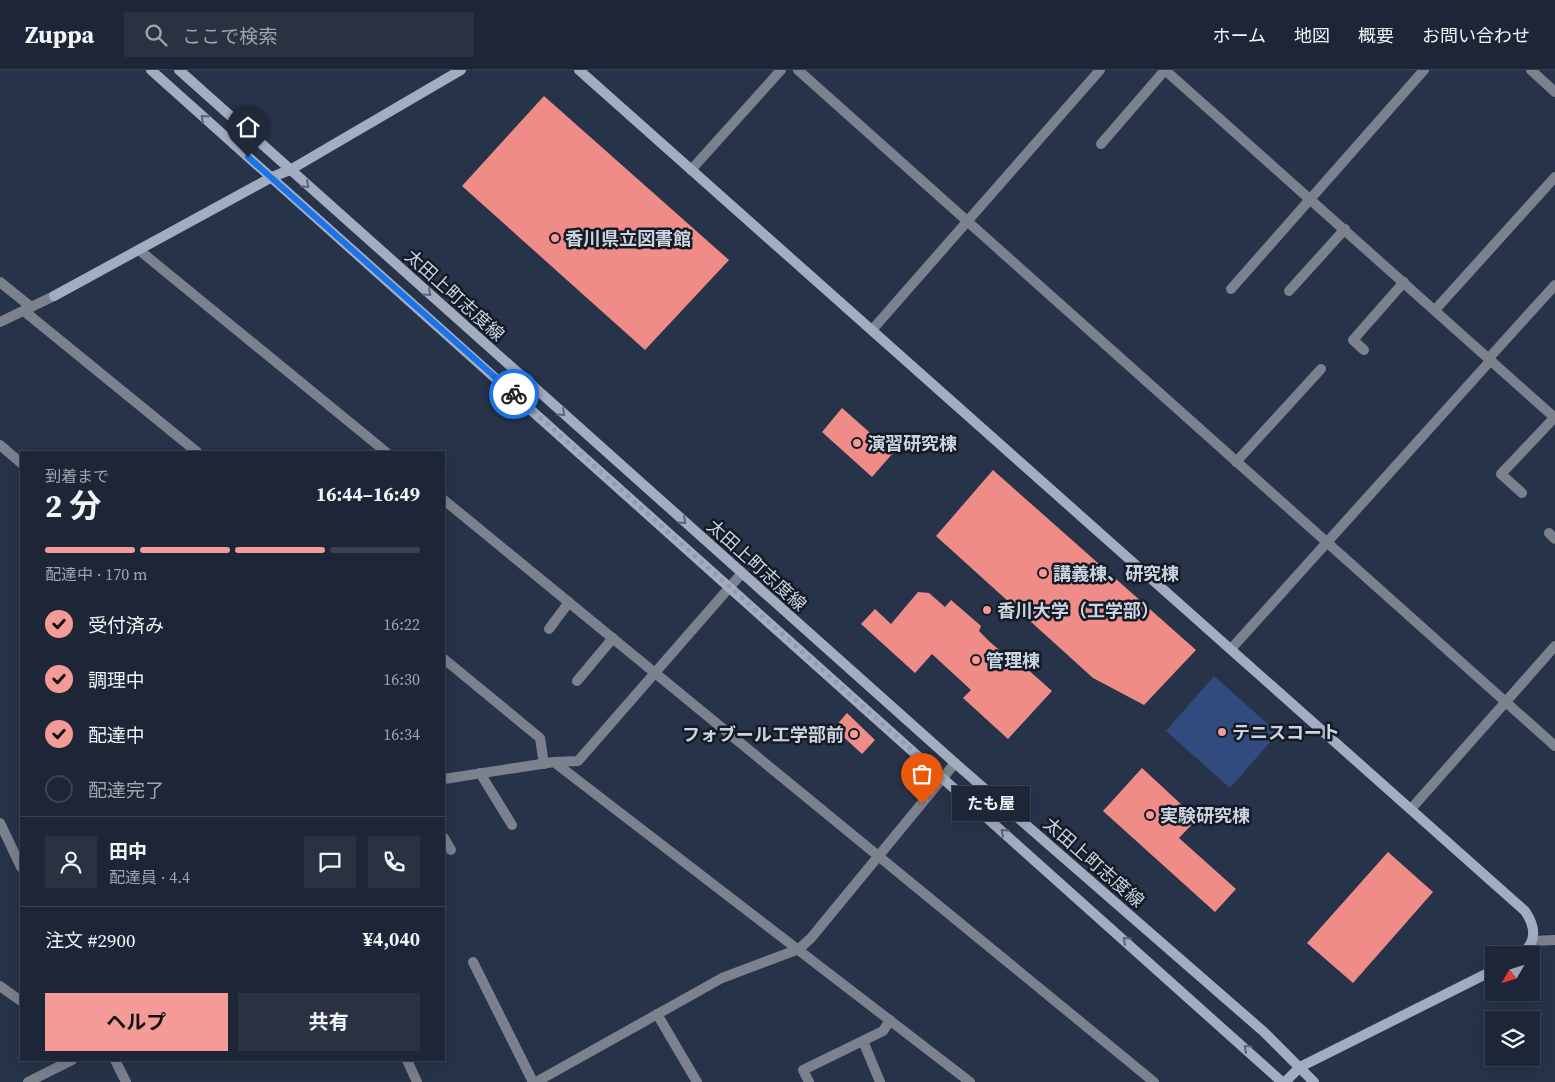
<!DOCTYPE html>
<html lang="ja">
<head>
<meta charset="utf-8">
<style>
  :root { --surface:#1d2637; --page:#2a3242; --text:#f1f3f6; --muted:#a0a5ad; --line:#3b4352; --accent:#f59b97 }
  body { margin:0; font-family:"Source Serif 4","Noto Sans JP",serif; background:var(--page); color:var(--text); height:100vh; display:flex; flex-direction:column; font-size:19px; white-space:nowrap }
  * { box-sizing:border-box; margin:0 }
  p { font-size:16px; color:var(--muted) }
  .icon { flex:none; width:28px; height:28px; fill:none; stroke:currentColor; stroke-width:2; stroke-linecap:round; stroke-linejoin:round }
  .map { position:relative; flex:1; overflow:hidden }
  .details { position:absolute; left:20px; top:381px; width:425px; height:610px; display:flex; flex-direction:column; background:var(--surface); border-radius:0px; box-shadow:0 5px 20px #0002,0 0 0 1px var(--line) }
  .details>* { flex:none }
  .needle { width:32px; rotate:232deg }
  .controls { position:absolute; left:1485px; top:876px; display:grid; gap:10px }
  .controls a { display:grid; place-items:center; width:55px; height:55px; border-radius:0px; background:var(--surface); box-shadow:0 5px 20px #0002,0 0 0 1px var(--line); font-size:25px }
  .pin { position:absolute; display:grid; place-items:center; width:42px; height:42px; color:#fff; margin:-51px -21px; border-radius:50% 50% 50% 0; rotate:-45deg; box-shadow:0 0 5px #0007 }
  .pin .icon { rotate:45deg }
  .courier { position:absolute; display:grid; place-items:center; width:50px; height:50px; margin:-25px; border:4px solid #1a73e8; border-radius:50%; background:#fff; color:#222; box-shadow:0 1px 6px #0007 }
  .bubble { position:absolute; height:35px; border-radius:0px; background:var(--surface); box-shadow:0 5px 20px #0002,0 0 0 1px var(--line); font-size:16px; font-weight:700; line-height:35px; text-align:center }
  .summary em { font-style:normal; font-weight:700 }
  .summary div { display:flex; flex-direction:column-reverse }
  .summary { display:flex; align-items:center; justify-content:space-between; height:85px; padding:0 25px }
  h1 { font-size:32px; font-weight:700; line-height:38px }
  .bar { display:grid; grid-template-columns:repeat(4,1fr); gap:8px 5px; align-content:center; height:60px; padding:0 25px }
  .bar i { height:6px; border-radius:4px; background:var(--line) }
  .bar .on { background:var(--accent) }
  .bar p { grid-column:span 4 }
  .line { display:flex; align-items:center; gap:12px; padding:0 25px; border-top:1px solid var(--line) }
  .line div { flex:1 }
  .round { display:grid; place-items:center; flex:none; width:52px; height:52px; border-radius:0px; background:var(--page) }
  ol { padding:0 25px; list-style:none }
  li { display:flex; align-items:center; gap:15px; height:55px }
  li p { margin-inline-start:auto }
  li .icon { padding:5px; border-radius:50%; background:var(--accent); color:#111; stroke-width:4 }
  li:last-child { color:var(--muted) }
  li i { width:28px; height:28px; border:2px solid var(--line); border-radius:50% }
  .button { display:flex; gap:10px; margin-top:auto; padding:10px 25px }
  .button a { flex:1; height:58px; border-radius:0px; background:var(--accent); color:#111; font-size:20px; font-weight:700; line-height:58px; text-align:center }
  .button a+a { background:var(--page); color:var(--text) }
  header { display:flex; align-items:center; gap:30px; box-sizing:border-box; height:70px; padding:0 25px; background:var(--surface); border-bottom:1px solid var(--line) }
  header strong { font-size:24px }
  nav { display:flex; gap:28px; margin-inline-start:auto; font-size:18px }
  .search { width:350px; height:45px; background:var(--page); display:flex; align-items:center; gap:12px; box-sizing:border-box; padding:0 18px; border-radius:0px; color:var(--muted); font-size:19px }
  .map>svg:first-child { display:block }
  .green { fill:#324b7e }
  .building { fill:#ef8c88 }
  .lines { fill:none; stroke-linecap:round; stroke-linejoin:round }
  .street { stroke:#7b818d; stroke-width:10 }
  .secondary { stroke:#a3adc0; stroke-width:10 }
  .oneway { stroke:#5c6472 }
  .done { stroke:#929cac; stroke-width:5; stroke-dasharray:0 9 }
  .route { stroke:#1a73e8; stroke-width:6 }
  .poi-dot { fill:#f59b97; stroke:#151b25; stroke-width:2 }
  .labels { text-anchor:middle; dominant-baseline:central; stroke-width:5; stroke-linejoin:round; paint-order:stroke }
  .poi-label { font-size:18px; font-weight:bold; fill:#ccd4e2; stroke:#151b25; text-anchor:start }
  .street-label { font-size:18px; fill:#ccd4e2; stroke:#151b25 }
</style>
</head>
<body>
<header>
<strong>Zuppa</strong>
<div class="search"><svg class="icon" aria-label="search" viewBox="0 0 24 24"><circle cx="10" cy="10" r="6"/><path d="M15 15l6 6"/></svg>ここで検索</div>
<nav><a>ホーム</a><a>地図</a><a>概要</a><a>お問い合わせ</a></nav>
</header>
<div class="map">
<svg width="1555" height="1012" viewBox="0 0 1555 1012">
  <rect width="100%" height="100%" fill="#273349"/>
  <path class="green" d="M1214,606L1278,663L1230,718L1166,661Z"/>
  <g class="building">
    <path d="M544,26L729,190L645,280L462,116Z"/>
    <path d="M842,338L893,383L872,407L822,362Z"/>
    <path d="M993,400L1196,580L1144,635L1093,608L936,466Z"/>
    <path d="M918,522L929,523L945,537L951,530L981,556L979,561L990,572L1004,584L1025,597L1052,621L1008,669L963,628L971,620L932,584L915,603L861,554L875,539L891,554Z"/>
    <path d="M847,643L875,670L862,684L834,658Z"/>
    <path d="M1142,698L1197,749L1179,768L1236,819L1215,842L1103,741Z"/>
    <path d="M1388,782L1433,822L1353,913L1307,873Z"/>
  </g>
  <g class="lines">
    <g class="street">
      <path d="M798,0L1555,676"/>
      <path d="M1165,0L1555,348"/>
      <path d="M1531,0L1555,22"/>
      <path d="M1101,74L1165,0"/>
      <path d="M691,100L781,0"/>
      <path d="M139,180L386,382"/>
      <path d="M0,212L31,237"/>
      <path d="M1231,219L1424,0"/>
      <path d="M1289,221L1345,159"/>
      <path d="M1435,240L1555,107"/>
      <path d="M24,241L197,382"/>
      <path d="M0,252L54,226"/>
      <path d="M872,260L1100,0"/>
      <path d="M1364,280L1353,270L1404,212"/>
      <path d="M1489,288L1555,215"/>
      <path d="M0,375L21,393"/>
      <path d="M1236,392L1321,299"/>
      <path d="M1522,423L1501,404L1555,347"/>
      <path d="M444,430L1154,1012"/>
      <path d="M1549,463L1555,469"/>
      <path d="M549,559L569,532"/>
      <path d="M1231,579L1491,290"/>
      <path d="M444,589L540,668L544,694"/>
      <path d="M577,611L613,568"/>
      <path d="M554,692L970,1012"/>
      <path d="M480,703L512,755"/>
      <path d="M444,709L554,692L578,691L742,503"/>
      <path d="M1411,739L1555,576"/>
      <path d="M0,753L21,797"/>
      <path d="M444,768L451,780"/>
      <path d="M1533,871L1555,870"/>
      <path d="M473,892L533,1012"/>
      <path d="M0,916L21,931"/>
      <path d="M657,944L697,1012"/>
      <path d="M863,971L880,1012"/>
      <path d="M115,990L126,1012"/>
      <path d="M407,990L417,1012"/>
      <path d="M28,1012L72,990"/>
      <path d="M536,1012L722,908L799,879L811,868L955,693"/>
      <path d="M809,1012L803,1000L883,961L890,950"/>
    </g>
    <g class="secondary">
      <path d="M151,0L1282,1012"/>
      <path d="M179,0L955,693L1264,962L1314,1012"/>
      <path d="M579,0L1525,841C1536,857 1537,872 1521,885"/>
      <path d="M54,226L272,107L290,100L461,0"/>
      <path d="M1285,1012L1300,997L1494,900"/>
    </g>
  </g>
  <defs><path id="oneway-chevron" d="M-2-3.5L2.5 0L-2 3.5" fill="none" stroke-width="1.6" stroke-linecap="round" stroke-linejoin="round" transform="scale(1.25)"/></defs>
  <g class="oneway">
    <use href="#oneway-chevron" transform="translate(204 48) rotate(-138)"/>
    <use href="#oneway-chevron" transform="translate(306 115) rotate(42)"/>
    <use href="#oneway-chevron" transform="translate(428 223) rotate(42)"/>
    <use href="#oneway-chevron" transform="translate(562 343) rotate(42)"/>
    <use href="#oneway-chevron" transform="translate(683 451) rotate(42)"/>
    <use href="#oneway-chevron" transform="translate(1004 762) rotate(-138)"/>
    <use href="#oneway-chevron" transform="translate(1126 870) rotate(-138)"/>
    <use href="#oneway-chevron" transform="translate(1247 978) rotate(-138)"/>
  </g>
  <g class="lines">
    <path class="done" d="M514,324L943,708L922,734"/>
    <path class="route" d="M248,87L514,324"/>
  </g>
  <g class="poi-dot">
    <circle cx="555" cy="168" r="5"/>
    <circle cx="857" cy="373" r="5"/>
    <circle cx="1043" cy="503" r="5"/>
    <circle cx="987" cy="540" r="5"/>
    <circle cx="976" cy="590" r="5"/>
    <circle cx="1222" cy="662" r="5"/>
    <circle cx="854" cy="664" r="5"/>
    <circle cx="1150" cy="745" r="5"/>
  </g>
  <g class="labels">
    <g class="poi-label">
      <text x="565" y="168">香川県立図書館</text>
      <text x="867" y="373">演習研究棟</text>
      <text x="1053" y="503">講義棟、研究棟</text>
      <text x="997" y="540">香川大学（工学部）</text>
      <text x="986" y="590">管理棟</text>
      <text x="1232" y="662">テニスコート</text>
      <text x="844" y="664" text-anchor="end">フォブール工学部前</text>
      <text x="1160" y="745">実験研究棟</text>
    </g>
    <g class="street-label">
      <text transform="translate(455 225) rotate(42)">太田上町志度線</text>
      <text transform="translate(757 495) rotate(42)">太田上町志度線</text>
      <text transform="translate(1094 792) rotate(41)">太田上町志度線</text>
    </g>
  </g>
</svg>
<div class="controls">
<a><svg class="needle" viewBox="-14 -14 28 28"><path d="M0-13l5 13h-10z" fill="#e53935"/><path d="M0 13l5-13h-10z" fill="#a0a5ad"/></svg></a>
<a><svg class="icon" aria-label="layers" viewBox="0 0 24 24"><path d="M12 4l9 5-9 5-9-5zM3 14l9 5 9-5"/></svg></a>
</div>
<div class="pin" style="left:922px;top:734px;background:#ea580c"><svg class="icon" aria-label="bag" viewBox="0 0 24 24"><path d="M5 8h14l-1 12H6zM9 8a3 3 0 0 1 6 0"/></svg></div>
<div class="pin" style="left:248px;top:87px;background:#1f2937"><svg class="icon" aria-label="home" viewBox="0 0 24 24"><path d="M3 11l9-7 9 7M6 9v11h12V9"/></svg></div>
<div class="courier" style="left:514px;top:324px"><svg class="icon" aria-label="bike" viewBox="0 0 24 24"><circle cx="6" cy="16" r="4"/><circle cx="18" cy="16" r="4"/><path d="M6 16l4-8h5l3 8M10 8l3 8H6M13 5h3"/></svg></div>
<div class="bubble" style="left:952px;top:716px;width:78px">たも屋</div>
<section class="details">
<div class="summary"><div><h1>2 分</h1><p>到着まで</p></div><em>16:44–16:49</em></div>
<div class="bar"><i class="on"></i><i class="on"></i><i class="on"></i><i></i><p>配達中 · 170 m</p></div>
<ol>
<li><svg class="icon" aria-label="check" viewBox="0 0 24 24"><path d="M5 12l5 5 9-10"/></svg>受付済み<p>16:22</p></li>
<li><svg class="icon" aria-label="check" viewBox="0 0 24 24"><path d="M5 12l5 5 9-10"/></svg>調理中<p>16:30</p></li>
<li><svg class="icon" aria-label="check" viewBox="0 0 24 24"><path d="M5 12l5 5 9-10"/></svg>配達中<p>16:34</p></li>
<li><i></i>配達完了</li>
</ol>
<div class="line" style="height:90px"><a class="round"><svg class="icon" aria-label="person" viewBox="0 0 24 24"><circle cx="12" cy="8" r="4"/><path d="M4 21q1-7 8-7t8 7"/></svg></a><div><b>田中</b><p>配達員 · 4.4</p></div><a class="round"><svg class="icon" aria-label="chat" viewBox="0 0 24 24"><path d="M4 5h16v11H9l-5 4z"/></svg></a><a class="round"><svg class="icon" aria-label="phone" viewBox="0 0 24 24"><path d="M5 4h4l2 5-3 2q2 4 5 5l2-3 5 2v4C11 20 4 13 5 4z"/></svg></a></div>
<div class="line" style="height:65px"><div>注文 #2900</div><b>¥4,040</b></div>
<div class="button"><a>ヘルプ</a><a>共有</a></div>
</section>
</div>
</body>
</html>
